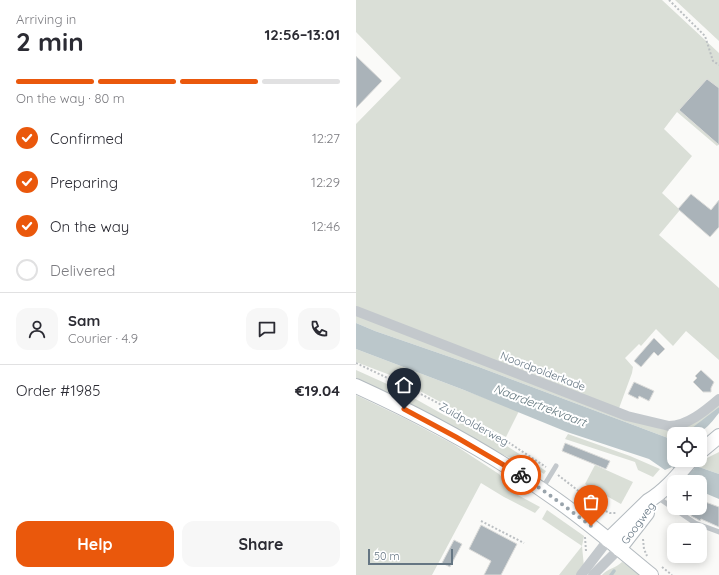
<!DOCTYPE html>
<html lang="en">
<head>
<meta charset="utf-8">
<style>
  :root { --surface:#fff; --page:#f7f7f7; --text:#2b2b33; --muted:#7c7c81; --line:#e1e1e2; --accent:#ea580c }
  body { margin:0; font-family:Quicksand,sans-serif; background:var(--page); color:var(--text); height:100vh; display:flex; flex-direction:column; font-size:15px; white-space:nowrap }
  * { box-sizing:border-box; margin:0 }
  p { font-size:13px; color:var(--muted) }
  .icon { flex:none; width:22px; height:22px; fill:none; stroke:currentColor; stroke-width:2; stroke-linecap:round; stroke-linejoin:round }
  .map { position:relative; flex:1; overflow:hidden }
  .side { display:flex; flex-direction:column; background:var(--surface); width:356px }
  .side>* { flex:none }
  .fabs { position:absolute; left:311px; top:427px; display:grid; gap:8px }
  .fabs a { display:grid; place-items:center; width:40px; height:40px; border-radius:8px; background:var(--surface); box-shadow:0 2px 10px #0003; font-size:20px }
  .scale { position:absolute; left:12px; bottom:10px; width:85px; box-sizing:border-box; padding-left:4px; border:2px solid #657683; border-top:0; font-size:11px; line-height:14px; white-space:nowrap; color:#657683; -webkit-text-stroke:3px #fff; paint-order:stroke }
  .pin { position:absolute; display:grid; place-items:center; width:34px; height:34px; color:#fff; margin:-41px -17px; border-radius:50% 50% 50% 0; rotate:-45deg; box-shadow:0 0 4px #0007 }
  .pin .icon { rotate:45deg }
  .courier { position:absolute; display:grid; place-items:center; width:40px; height:40px; margin:-20px; border:3px solid #ea580c; border-radius:50%; background:#fff; color:#222; box-shadow:0 1px 5px #0007 }
  .head em { font-style:normal; font-weight:800 }
  .head div { display:flex; flex-direction:column-reverse }
  .head { display:flex; align-items:center; justify-content:space-between; height:68px; padding:0 16px }
  h1 { font-size:26px; font-weight:800; line-height:30px }
  .bar { display:grid; grid-template-columns:repeat(4,1fr); gap:6px 4px; align-content:center; height:48px; padding:0 16px }
  .bar i { height:5px; border-radius:3px; background:var(--line) }
  .bar .current { background:var(--accent) }
  .bar p { grid-column:span 4 }
  .line { display:flex; align-items:center; gap:10px; padding:0 16px; border-top:1px solid var(--line) }
  .line div { flex:1 }
  .round { display:grid; place-items:center; flex:none; width:42px; height:42px; border-radius:12px; background:var(--page) }
  ol { padding:0 16px; list-style:none }
  li { display:flex; align-items:center; gap:12px; height:44px }
  li p { margin-inline-start:auto }
  li .icon { padding:4px; border-radius:50%; background:var(--accent); color:#fff; stroke-width:4 }
  li:last-child { color:var(--muted) }
  li i { width:22px; height:22px; border:2px solid var(--line); border-radius:50% }
  .button { display:flex; gap:8px; margin-top:auto; padding:8px 16px }
  .button a { flex:1; height:46px; border-radius:12px; background:var(--accent); color:#fff; font-size:16px; font-weight:800; line-height:46px; text-align:center }
  .button a+a { background:var(--page); color:var(--text) }
  main { display:flex; flex:1; min-height:0 }
  .map>svg:first-child { display:block }
  .green { fill:#dadfd7 }
  .water { fill:#bbc7cb }
  .lines { fill:none; stroke-linecap:round; stroke-linejoin:round }
  .stream { stroke:#bbc7cb; stroke-width:3.5 }
  .building { fill:#aab3b9; stroke:#dcdcda }
  .secondary-casing { stroke:#b3babf; stroke-width:16 }
  .path { stroke:#bbbfc2; stroke-width:2; stroke-dasharray:2 2; stroke-linecap:butt }
  .lane { stroke:#c3c8cc; stroke-width:5 }
  .street { stroke:#c3c8cc; stroke-width:10 }
  .secondary { stroke:#fff; stroke-width:14 }
  .done { stroke:#99a4ac; stroke-width:4; stroke-dasharray:0 7.2 }
  .route { stroke:#ea580c; stroke-width:5 }
  .labels { text-anchor:middle; dominant-baseline:central; stroke-width:4; stroke-linejoin:round; paint-order:stroke }
  .street-label { font-size:11px; fill:#657683; stroke:#fff }
  .water-label { font-size:12px; font-style:italic; fill:#60757c; stroke:#fff }
</style>
</head>
<body>
<main>
<section class="side">
<div class="head"><div><h1>2 min</h1><p>Arriving in</p></div><em>12:56–13:01</em></div>
<div class="bar"><i class="current"></i><i class="current"></i><i class="current"></i><i></i><p>On the way · 80 m</p></div>
<ol>
<li><svg class="icon" aria-label="check" viewBox="0 0 24 24"><path d="M5 12l5 5 9-10"/></svg>Confirmed<p>12:27</p></li>
<li><svg class="icon" aria-label="check" viewBox="0 0 24 24"><path d="M5 12l5 5 9-10"/></svg>Preparing<p>12:29</p></li>
<li><svg class="icon" aria-label="check" viewBox="0 0 24 24"><path d="M5 12l5 5 9-10"/></svg>On the way<p>12:46</p></li>
<li><i></i>Delivered</li>
</ol>
<div class="line" style="height:72px"><a class="round"><svg class="icon" aria-label="person" viewBox="0 0 24 24"><circle cx="12" cy="8" r="4"/><path d="M4 21q1-7 8-7t8 7"/></svg></a><div><b>Sam</b><p>Courier · 4.9</p></div><a class="round"><svg class="icon" aria-label="chat" viewBox="0 0 24 24"><path d="M4 5h16v11H9l-5 4z"/></svg></a><a class="round"><svg class="icon" aria-label="phone" viewBox="0 0 24 24"><path d="M5 4h4l2 5-3 2q2 4 5 5l2-3 5 2v4C11 20 4 13 5 4z"/></svg></a></div>
<div class="line" style="height:52px"><div>Order #1985</div><b>€19.04</b></div>
<div class="button"><a>Help</a><a>Share</a></div>
</section>
<div class="map">
<svg width="363" height="575" viewBox="0 0 363 575">
  <rect width="100%" height="100%" fill="#fafaf8"/>
  <g class="green">
    <path d="M0,0H306L363,53V144L361,146L321,112L308,129L336,156L306,193L324,210L303,235L363,288V360L330,331L317,346L300,329L285,346L283,344L269,358L277,367L276,373L262,411L0,307V124L45,78L0,32Z"/>
    <path d="M319,0H363V41Z"/>
    <path d="M0,314L306,429L320,431L330,426L363,404V407C350,417 335,434 318,434V438H312L123,367L19,331L0,323Z"/>
    <path d="M0,349L163,411L150,437L34,375L0,362Z"/>
    <path d="M0,370L40,388L88,415L135,436L190,471L188,474L162,457L157,459L125,446L0,383Z"/>
    <path d="M0,395L48,418L97,444L143,474L160,494L184,507L179,513L148,497L125,483L76,575H0Z"/>
    <path d="M212,434L274,456L304,469L297,477L282,470L279,462L209,439Z"/>
    <path d="M363,452V474L340,466L345,461Z"/>
    <path d="M239,465L277,482L265,504L229,484Z"/>
    <path d="M191,510L228,536L226,546L186,519Z"/>
    <path d="M226,546L228,567L222,575H203Z"/>
    <path d="M266,562L272,565L286,575H246C251,569 260,568 266,562Z"/>
  </g>
  <g class="water">
    <path d="M0,323L19,331L123,367L312,438H318V460H325L337,470L340,466L363,474V499L344,491V482H326L329,478L316,467L309,470L293,459L211,432L108,390L0,349Z"/>
    <path d="M363,407V413C350,429 347,434 326,434L336,428Z"/>
  </g>
  <g class="lines">
    <path class="stream" d="M255,575L258,571"/>
  </g>
  <g class="building">
    <path d="M0,56L26,81L0,108Z"/>
    <path d="M351,79L363,88V145L323,110Z"/>
    <path d="M335,194L355,210L363,200V227L354,237L322,209Z"/>
    <path d="M298,338L309,349L302,356L298,352L285,367L278,361Z"/>
    <path d="M345,370L358,382L355,388V392H347L337,382L341,378L339,376Z"/>
    <path d="M278,382L298,391L293,401L283,396L282,399L272,394Z"/>
    <path d="M209,443L254,461L250,469L206,451Z"/>
    <path d="M344,500L363,507V527L345,519L344,521L341,519L335,516L338,508H344Z"/>
    <path d="M125,525L161,544L145,575H128L135,561L113,549Z"/>
    <path d="M98,540L106,544L94,567L86,563Z"/>
  </g>
  <g class="lines">
    <defs>
      <g id="secondary">
        <path d="M0,386C68,417 135,453 195,496C230,520 262,548 295,575"/>
        <path d="M344,452L363,436"/>
        <path d="M252,540L292,501C309,491 322,475 335,460"/>
        <path d="M263,549L291,513"/>
      </g>
    </defs>
    <use href="#secondary" class="secondary-casing"/>
    <g class="path">
      <path d="M313,0L349,36L357,61L363,65"/>
      <path d="M0,363L61,392L135,431L190,467"/>
      <path d="M202,475L247,510L254,513H261"/>
      <path d="M242,517L247,510"/>
      <path d="M125,521L168,543"/>
      <path d="M229,537L230,551"/>
      <path d="M287,539L288,549L291,556"/>
      <path d="M306,567L316,575"/>
    </g>
    <g class="lane">
      <path d="M186,489L200,466"/>
      <path d="M301,497L339,523L363,532"/>
    </g>
    <g class="street">
      <path d="M0,311L271,416L313,426C331,426 349,411 363,399"/>
      <path d="M225,575L252,540"/>
      <path d="M237,575L263,549"/>
    </g>
    <use href="#secondary" class="secondary"/>
  </g>
  <g class="lines">
    <path class="done" d="M165,475L195,496L235,526"/>
    <path class="route" d="M48,409L100,437L165,475"/>
  </g>
  <g class="labels">
    <g class="street-label">
      <text transform="translate(187 371) rotate(21)">Noordpolderkade</text>
      <text transform="translate(118 424) rotate(29)">Zuidpolderweg</text>
      <text transform="translate(282 523) rotate(-54)">Googweg</text>
    </g>
    <g class="water-label">
      <text transform="translate(184 405) rotate(21)">Naardertrekvaart</text>
    </g>
  </g>
</svg>
<div class="fabs">
<a><svg class="icon" aria-label="locate" viewBox="0 0 24 24"><circle cx="12" cy="12" r="6"/><path d="M12 2v4M12 18v4M2 12h4M18 12h4"/></svg></a>
<a>+</a>
<a>−</a>
</div>
<div class="scale">50 m</div>
<div class="pin" style="left:235px;top:526px;background:#ea580c"><svg class="icon" aria-label="bag" viewBox="0 0 24 24"><path d="M5 8h14l-1 12H6zM9 8a3 3 0 0 1 6 0"/></svg></div>
<div class="pin" style="left:48px;top:409px;background:#1f2937"><svg class="icon" aria-label="home" viewBox="0 0 24 24"><path d="M3 11l9-7 9 7M6 9v11h12V9"/></svg></div>
<div class="courier" style="left:165px;top:475px"><svg class="icon" aria-label="bike" viewBox="0 0 24 24"><circle cx="6" cy="16" r="4"/><circle cx="18" cy="16" r="4"/><path d="M6 16l4-8h5l3 8M10 8l3 8H6M13 5h3"/></svg></div>
</div>
</main>
</body>
</html>
